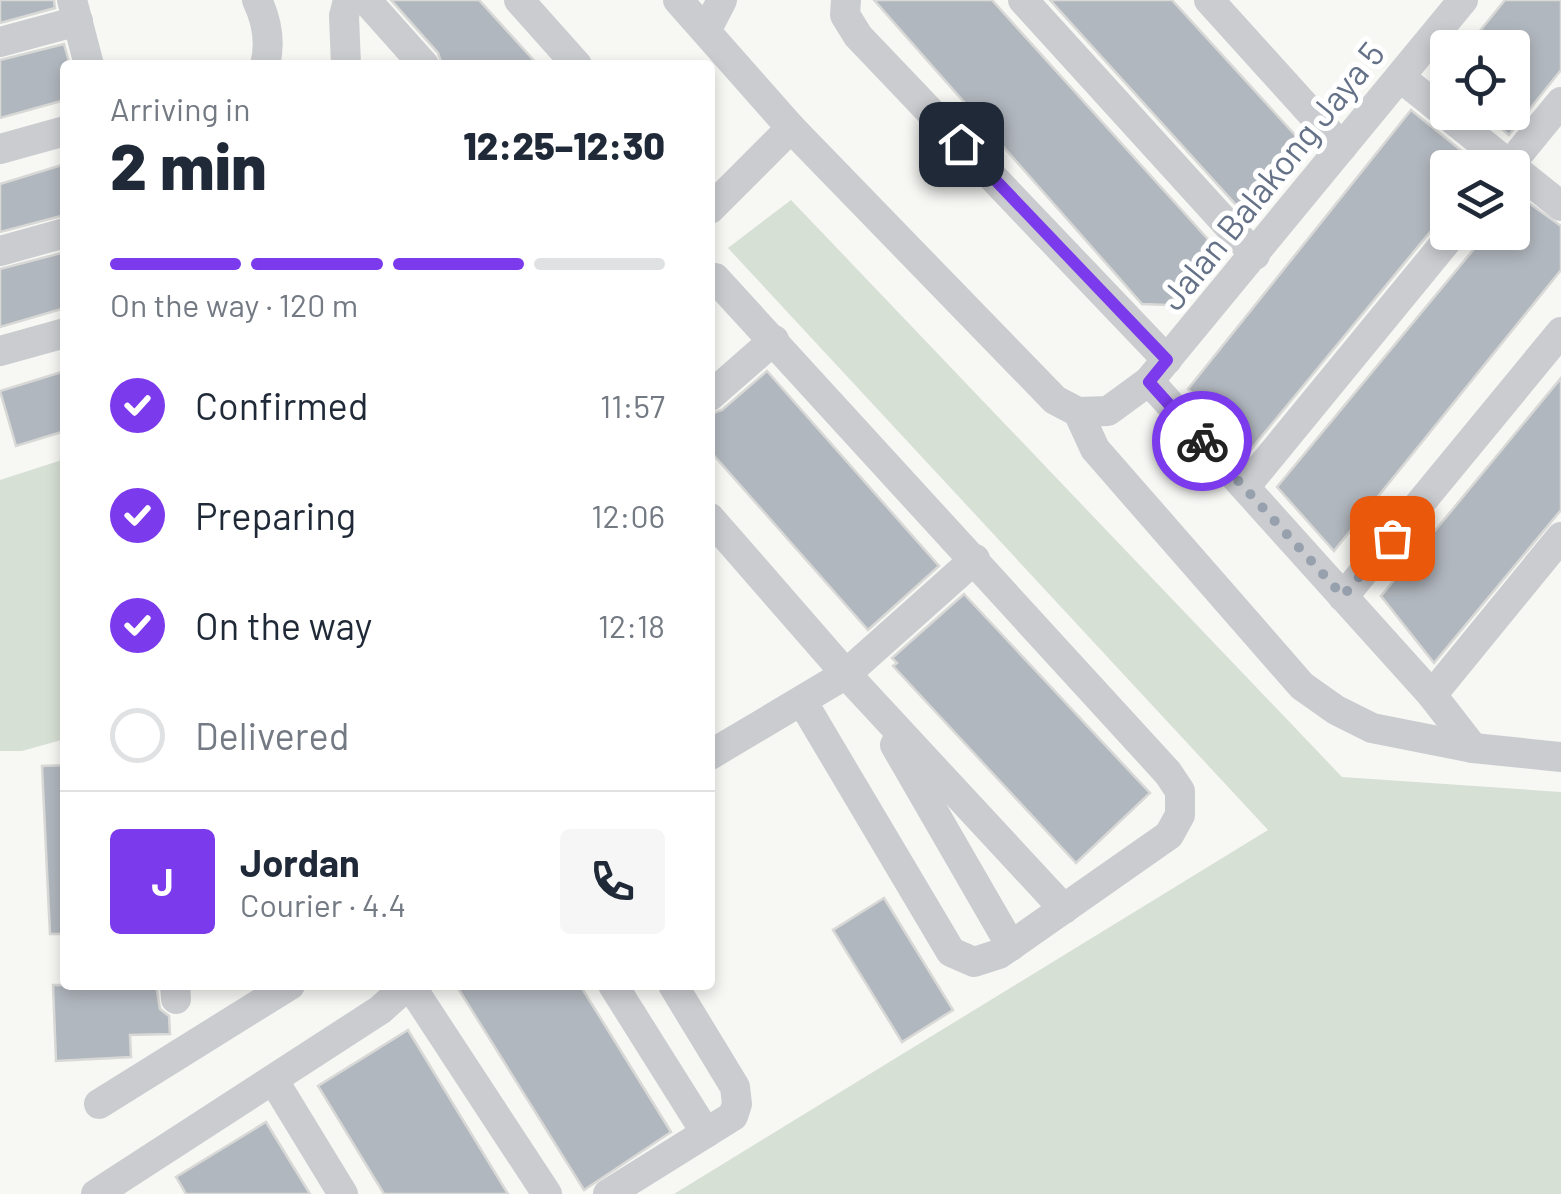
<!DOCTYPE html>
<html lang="en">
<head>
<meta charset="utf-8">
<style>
  :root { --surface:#fff; --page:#f6f6f7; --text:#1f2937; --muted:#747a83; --line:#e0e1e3; --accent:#7c3aed }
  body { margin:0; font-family:Barlow,sans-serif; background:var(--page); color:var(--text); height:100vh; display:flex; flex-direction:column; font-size:38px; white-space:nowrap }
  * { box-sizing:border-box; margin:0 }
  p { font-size:32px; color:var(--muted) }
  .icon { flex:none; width:55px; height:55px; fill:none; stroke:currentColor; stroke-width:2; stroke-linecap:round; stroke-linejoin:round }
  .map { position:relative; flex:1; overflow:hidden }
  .panel { position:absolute; left:60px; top:60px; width:655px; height:930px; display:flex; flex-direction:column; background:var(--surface); border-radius:10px; box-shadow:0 5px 15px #0003 }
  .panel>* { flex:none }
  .fabs { position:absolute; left:1430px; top:30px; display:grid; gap:20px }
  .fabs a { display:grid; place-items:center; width:100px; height:100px; border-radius:10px; background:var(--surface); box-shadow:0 5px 15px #0003; font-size:50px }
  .pin { position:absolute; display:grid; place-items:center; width:85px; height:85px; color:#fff; margin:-42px; border-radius:20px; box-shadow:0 5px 15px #0006 }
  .courier { position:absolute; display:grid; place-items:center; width:100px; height:100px; margin:-50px; border:8px solid #7c3aed; border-radius:50%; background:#fff; color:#222; box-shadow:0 2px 12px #0007 }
  .summary em { font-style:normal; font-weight:800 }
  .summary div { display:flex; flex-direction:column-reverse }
  .summary { display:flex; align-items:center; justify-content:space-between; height:170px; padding:0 50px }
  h1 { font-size:65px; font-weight:800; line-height:75px }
  .bar { display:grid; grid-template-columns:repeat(4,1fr); gap:15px 10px; align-content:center; height:120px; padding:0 50px }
  .bar i { height:12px; border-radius:8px; background:var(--line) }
  .bar .current { background:var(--accent) }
  .bar p { grid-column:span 4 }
  .line { display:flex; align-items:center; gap:25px; padding:0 50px; border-top:2px solid var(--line) }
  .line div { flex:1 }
  .round { display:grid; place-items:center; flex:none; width:105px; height:105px; border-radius:10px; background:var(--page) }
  ol { padding:0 50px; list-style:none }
  li { display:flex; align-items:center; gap:30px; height:110px }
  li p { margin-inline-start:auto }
  li .icon { padding:10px; border-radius:50%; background:var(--accent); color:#fff; stroke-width:4 }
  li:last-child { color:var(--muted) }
  li i { width:55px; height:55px; border:5px solid var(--line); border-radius:50% }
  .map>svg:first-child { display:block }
  .green { fill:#d7e0d5 }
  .building { fill:#b1b7be; stroke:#d8d9d6; stroke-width:2.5 }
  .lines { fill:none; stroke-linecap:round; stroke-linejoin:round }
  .minor { stroke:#caccd0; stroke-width:30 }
  .done { stroke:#97a0ad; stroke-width:10; stroke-dasharray:0 18 }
  .route { stroke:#7c3aed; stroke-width:12 }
  .labels { text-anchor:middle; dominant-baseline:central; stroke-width:10; stroke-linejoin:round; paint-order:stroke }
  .street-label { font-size:35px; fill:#647187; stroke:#fff }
</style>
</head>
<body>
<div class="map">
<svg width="1561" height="1194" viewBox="0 0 1561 1194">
  <rect width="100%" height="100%" fill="#f7f7f4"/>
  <g class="green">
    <path d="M791,200L1342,777L1561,792V1194H674L1268,830L728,248Z"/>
    <path d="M65,459V739L22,751H0V480Z"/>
  </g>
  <g class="building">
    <path d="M0,0H54L55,8L0,23Z"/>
    <path d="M391,0H479L538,65H442L438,53Z"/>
    <path d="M874,0H992L1215,247L1168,305L1142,304Z"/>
    <path d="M1050,0H1172L1296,136L1238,207Z"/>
    <path d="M1505,0H1561V70L1509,135L1481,112H1512V48H1466Z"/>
    <path d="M64,44L70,65H65V100L0,118V60Z"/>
    <path d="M1411,110L1483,168H1448V215L1440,220L1247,454L1188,389Z"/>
    <path d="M65,164V215L0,232V184Z"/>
    <path d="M1512,191L1561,226V270L1334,551L1277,487L1488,232H1512Z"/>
    <path d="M65,252V308L0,327V269Z"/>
    <path d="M65,371V431L16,446L0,391Z"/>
    <path d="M767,371L939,566L868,630L710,451V414L722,410Z"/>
    <path d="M1561,378V510L1434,663L1381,596Z"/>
    <path d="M964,594L1150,793L1076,863L893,666L897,663L892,658Z"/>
    <path d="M65,765V934H50L42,766Z"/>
    <path d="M884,898L953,1010L902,1042L833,930Z"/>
    <path d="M53,985H156L160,1009L169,1016L170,1034L130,1035L131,1057L56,1061Z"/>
    <path d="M456,985H580L671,1132L584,1190Z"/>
    <path d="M408,1030L508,1194H384L318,1086Z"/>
    <path d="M266,1122L310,1194H186L176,1177Z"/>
  </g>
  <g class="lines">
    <g class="minor">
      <path d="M72,0L89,65"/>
      <path d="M257,0C267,21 271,42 265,65"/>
      <path d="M366,0L424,65"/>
      <path d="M519,0L577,65"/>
      <path d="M678,0L791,128L1055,400L1078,412L1095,449L1302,686L1336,710L1372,728L1473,748L1561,757"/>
      <path d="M846,0L845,15L858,36L1167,360"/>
      <path d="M1023,0L1255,255"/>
      <path d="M1209,0L1342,147"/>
      <path d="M706,31L722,0"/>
      <path d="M0,42L78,21"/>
      <path d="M346,65L344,16L348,0"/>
      <path d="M1400,77L1561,206"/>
      <path d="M0,149L65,131"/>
      <path d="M1507,168L1561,102"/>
      <path d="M710,209L791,128"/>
      <path d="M0,251L65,233"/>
      <path d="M715,278L1168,773L1180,791V815L1169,835L999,954L974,962L951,952L802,701"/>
      <path d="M0,351L65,333"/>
      <path d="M1149,381L1432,695L1473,748"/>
      <path d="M710,396L774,340"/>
      <path d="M1078,412L1108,411L1149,381L1463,0"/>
      <path d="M1245,487L1454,232"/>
      <path d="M710,518L846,674L1064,909"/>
      <path d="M1343,597L1561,332"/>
      <path d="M1432,695L1561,537"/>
      <path d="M895,745L1011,946"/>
      <path d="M710,755L846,674L975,559"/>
      <path d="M175,985L176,999"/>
      <path d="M410,985L547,1194"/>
      <path d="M613,985L706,1133"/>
      <path d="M274,1081L343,1194"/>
      <path d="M99,1104L290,985"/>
      <path d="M96,1194L380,1010L408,985"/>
      <path d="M608,1194L733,1116L737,1104L735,1087L673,985"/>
    </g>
  </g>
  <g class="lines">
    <path class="done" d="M1202,441L1343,596L1392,538"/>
    <path class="route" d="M961,144L1167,360L1149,382L1202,441"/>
  </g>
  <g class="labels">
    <g class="street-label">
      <text transform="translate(1271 175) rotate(-51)">Jalan Balakong Jaya 5</text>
    </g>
  </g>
</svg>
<div class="fabs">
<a><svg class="icon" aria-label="locate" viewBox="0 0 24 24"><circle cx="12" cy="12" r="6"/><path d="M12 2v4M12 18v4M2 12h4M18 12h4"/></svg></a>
<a><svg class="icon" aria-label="layers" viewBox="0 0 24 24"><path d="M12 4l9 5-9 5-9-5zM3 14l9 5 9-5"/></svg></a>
</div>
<div class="pin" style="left:1392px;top:538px;background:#ea580c"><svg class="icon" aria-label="bag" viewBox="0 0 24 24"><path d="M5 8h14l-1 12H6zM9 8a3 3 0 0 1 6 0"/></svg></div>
<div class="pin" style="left:961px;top:144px;background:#1f2937"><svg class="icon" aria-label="home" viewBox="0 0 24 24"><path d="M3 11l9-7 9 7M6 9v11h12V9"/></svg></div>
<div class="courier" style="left:1202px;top:441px"><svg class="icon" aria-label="bike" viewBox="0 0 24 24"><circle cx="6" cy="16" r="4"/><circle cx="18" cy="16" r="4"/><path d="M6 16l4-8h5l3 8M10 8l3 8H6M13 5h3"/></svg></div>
<section class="panel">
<div class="summary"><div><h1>2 min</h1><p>Arriving in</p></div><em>12:25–12:30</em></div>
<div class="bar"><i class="current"></i><i class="current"></i><i class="current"></i><i></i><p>On the way · 120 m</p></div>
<ol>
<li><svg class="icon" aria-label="check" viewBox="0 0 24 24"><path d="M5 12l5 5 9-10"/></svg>Confirmed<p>11:57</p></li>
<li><svg class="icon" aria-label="check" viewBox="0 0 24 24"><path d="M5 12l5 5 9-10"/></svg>Preparing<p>12:06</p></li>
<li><svg class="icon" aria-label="check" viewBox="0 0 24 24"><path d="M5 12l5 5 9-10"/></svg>On the way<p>12:18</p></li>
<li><i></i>Delivered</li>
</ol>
<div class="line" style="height:180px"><b class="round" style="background:var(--accent);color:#fff">J</b><div><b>Jordan</b><p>Courier · 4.4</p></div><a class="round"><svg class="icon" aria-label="phone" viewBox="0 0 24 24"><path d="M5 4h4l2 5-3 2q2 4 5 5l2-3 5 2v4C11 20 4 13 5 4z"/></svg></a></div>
</section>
</div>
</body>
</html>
